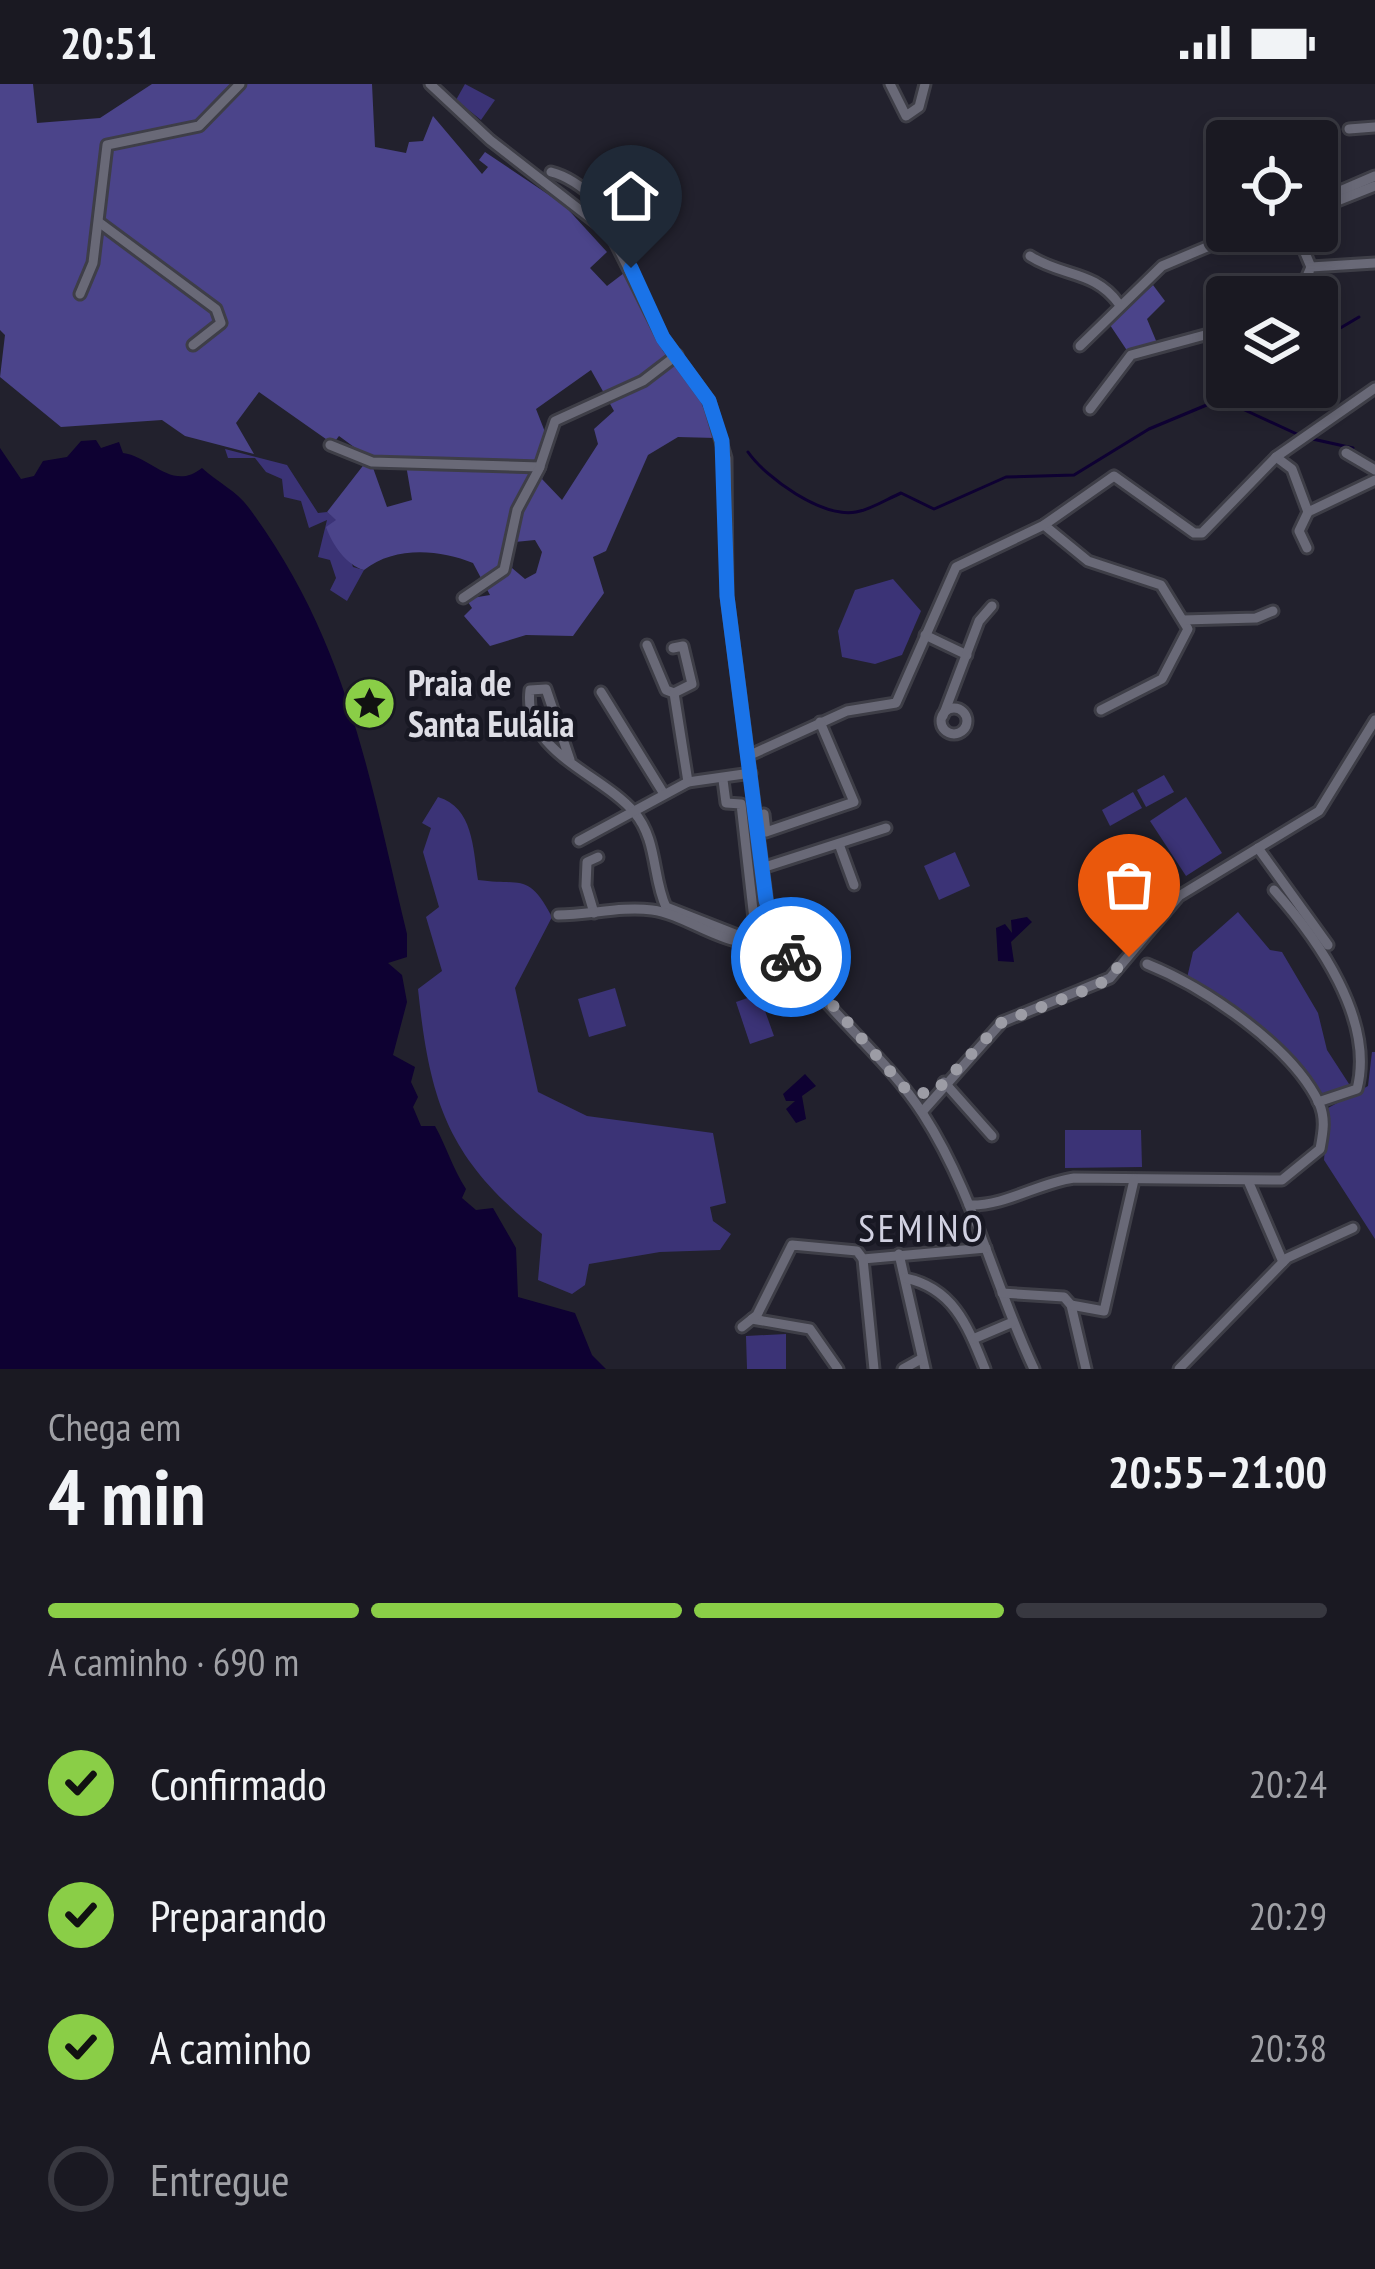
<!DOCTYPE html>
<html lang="pt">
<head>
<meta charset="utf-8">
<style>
  :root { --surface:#1a1922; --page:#27262f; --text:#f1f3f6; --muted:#9fa0a5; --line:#383840; --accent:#8ace47 }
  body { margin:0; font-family:"PT Sans Narrow",sans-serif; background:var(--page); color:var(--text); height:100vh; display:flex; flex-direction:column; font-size:45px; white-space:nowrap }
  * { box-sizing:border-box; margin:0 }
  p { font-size:39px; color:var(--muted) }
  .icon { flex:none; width:66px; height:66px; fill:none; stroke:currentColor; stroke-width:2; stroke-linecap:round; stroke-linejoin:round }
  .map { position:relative; height:1285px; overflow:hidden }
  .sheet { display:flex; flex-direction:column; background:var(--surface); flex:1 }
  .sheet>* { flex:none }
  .tools { position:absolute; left:1206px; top:36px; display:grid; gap:24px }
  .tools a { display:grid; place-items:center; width:132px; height:132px; border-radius:12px; background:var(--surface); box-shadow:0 6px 18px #0003,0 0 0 3px var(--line); font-size:60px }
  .pin { position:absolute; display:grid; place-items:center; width:102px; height:102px; color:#fff; margin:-123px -51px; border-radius:50% 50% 50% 0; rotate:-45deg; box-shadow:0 0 12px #0007 }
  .pin .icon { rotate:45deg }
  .courier { position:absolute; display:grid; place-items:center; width:120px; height:120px; margin:-60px; border:9px solid #1a73e8; border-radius:50%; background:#fff; color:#222; box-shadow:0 3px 15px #0007 }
  .summary em { font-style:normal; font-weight:600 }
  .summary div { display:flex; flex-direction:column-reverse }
  .summary { display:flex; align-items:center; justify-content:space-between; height:204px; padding:0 48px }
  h1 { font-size:78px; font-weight:600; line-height:90px }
  .bar { display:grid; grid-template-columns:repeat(4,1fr); gap:18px 12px; align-content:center; height:144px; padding:0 48px }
  .bar i { height:15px; border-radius:9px; background:var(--line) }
  .bar .active { background:var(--accent) }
  .bar p { grid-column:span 4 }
  ol { padding:0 48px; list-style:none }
  li { display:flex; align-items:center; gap:36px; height:132px }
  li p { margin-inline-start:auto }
  li .icon { padding:12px; border-radius:50%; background:var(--accent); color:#111; stroke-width:4 }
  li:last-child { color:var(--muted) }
  li i { width:66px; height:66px; border:6px solid var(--line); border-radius:50% }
  .status { display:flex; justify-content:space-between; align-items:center; height:84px; padding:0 60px; background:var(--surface); direction:ltr }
  .status svg { height:33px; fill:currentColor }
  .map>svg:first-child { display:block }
  .green { fill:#3b3376 }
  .forest { fill:#4b448a; fill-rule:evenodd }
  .water { fill:#0e0132 }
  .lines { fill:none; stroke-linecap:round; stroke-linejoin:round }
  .stream { stroke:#0e0132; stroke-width:3 }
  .minor-casing { stroke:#3e3e47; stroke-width:15 }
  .minor { stroke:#696977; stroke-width:9 }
  .done { stroke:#9c9ca5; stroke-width:12; stroke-dasharray:0 21.6 }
  .route { stroke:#1a73e8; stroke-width:15 }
  .labels { text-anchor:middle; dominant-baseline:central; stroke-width:9; stroke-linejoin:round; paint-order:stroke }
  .poi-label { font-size:36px; font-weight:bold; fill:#dedee6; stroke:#181823; text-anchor:start }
  .neighbourhood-label { font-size:39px; letter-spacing:3px; fill:#d1d1e1; stroke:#181823 }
</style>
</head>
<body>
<div class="status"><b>20:51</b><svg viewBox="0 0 49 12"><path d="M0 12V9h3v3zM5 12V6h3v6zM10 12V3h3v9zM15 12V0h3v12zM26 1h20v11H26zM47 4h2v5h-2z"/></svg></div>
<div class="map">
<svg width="1375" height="1285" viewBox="0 0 1375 1285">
  <rect width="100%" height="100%" fill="#22212d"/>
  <g class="green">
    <path d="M465,0L495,16L481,36L456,16Z"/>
    <path d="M225,365L287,381L318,429L327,428L337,436L353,483L364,486L347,517L330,506L336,494L330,476L318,473L327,436L309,444L301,417L284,413L282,395L266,388L255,374H228Z"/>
    <path d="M893,495L921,527L902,571L875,580L842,573L838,547L855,506Z"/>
    <path d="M1164,691L1174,708L1146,723L1137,706Z"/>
    <path d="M1133,708L1142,724L1110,742L1102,726Z"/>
    <path d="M438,713C473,723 473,764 478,796C522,802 528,788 552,833L515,904L538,1008L587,1032L713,1049L726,1119L710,1123L713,1137L731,1150L720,1166L660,1168L589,1180L585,1201L572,1210L538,1196L542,1150C449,1076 430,1021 418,905L442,887L426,833L439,823L423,768L431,744L422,739Z"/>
    <path d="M1186,713L1222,769L1186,792L1150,737Z"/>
    <path d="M955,768L970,802L939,816L924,782Z"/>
    <path d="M1238,828L1270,866L1282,868L1318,929L1327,966L1351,1003L1320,1013C1279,969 1241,923 1187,894L1193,868Z"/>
    <path d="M615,904L626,942L589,953L578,915Z"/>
    <path d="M759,910L774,952L750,960L736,918Z"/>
    <path d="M1372,968H1375V1155L1324,1076L1328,1024L1368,1002Z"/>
    <path d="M1065,1046H1141L1142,1083L1065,1084Z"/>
    <path d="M786,1250V1285H747L746,1252Z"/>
  </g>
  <g class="forest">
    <path d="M0,0H33L37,39L100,34L152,0H372L375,63L406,69L409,58L423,57L433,32L482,90L488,83L479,76L485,68L564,121L607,168L590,184L607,202L624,189L663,267L698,311L716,354L678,353L648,371L606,467L593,473L604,509L573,552L526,551L490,562L464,532L472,524L466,515L490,511L473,479C439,465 394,462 364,486C346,481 332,460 326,443L336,436L327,428L369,374L339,352L333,360L259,308L236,339L254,370L185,352L162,336L61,343L0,293L5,251L0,246ZM591,286L614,327L594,345L598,360L562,416L542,395L555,357L545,348L536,325ZM372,381H406L412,416L387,423ZM535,456L542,468L536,489L525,495L512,484L515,458Z"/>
    <path d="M1153,201L1165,217L1147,235L1157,259L1128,268L1110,241Z"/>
  </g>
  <g class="water">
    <path d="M96,356L101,364L119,358L123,369C152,373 172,408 202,384C217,398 237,407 249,424C348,558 369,693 407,850V873L388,879L402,891L407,918L393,971L415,983L411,998L418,1013L413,1023L421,1042H435C447,1064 452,1083 466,1105L462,1114L476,1126L493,1124L516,1164L518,1213L575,1229L592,1271L606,1285H0V364L21,395L34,392L43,377L67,373L81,357Z"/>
    <path d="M1027,833L1032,838L1011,858L1014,878L998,877L996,844L1005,840L1012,849L1011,836Z"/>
    <path d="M805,990L816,1002L802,1012L806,1035L796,1039L786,1025L795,1017H786L783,1010Z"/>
  </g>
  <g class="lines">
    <g class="stream">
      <path d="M1317,248L1337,246L1359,233"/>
      <path d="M1221,315L1233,303"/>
      <path d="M1308,354L1353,364"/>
      <path d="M748,368C766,394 822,434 856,428C870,426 887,415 901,409L934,425L1006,393L1074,391L1149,345L1221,315L1299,351"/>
    </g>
    <defs>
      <g id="minor">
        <path d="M430,0L490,56L611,150L663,254L709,317L726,374L727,512L769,835C801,910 879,961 923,1030C974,1109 994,1201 1034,1285"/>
        <path d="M890,0L906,32L919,23L925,0"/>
        <path d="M1282,45L1325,54L1333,113"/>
        <path d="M1349,45L1375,43"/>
        <path d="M551,88C583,96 614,132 632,158L625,171"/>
        <path d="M1317,117L1375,92"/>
        <path d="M1317,125L1375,102"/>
        <path d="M100,139L216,225L221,239L193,261"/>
        <path d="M1300,157L1311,183"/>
        <path d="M1030,172C1062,193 1095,186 1119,220"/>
        <path d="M80,210L93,179L107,61L199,42L240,0"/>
        <path d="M1277,213L1305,197L1311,183L1375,179"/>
        <path d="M1080,262L1162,182L1245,147"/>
        <path d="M1090,325L1131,271L1227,245"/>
        <path d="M330,361L372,378L540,383"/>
        <path d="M1346,369L1375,386"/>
        <path d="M1276,373L1292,385L1308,428L1375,396"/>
        <path d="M1044,441L1088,477L1161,501L1188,545L1162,595L1101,626"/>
        <path d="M1307,464L1299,447L1308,428"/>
        <path d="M463,514L504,486L517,426L539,385L555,337L643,297L677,271"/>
        <path d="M1183,536L1256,534L1273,527"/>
        <path d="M925,551L967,571"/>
        <path d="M647,561L666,606L674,609L688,698"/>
        <path d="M673,564L683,562L692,600L674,609"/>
        <path d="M601,608L664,710"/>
        <circle cx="954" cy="637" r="13"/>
        <path d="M943,632L979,537L992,522"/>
        <path d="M748,672L847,627L896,619L956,483L1044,441L1114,392L1194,449H1202L1276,373L1375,304"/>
        <path d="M570,676L546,605L530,606C522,668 602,690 634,728C658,756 652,793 666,823L740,852L755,844L741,720L726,719L723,696"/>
        <path d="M764,730L766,748L854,718L820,638"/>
        <path d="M579,757L688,698L751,689"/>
        <path d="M839,760L854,801"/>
        <path d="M1258,764L1328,861"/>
        <path d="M762,784L886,744"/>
        <path d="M1274,806C1317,854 1375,935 1357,1005L1318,1018"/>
        <path d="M594,829L586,802L587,778L598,773"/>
        <path d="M558,831C589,831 621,822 652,826C692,831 737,876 776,852"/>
        <path d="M944,998L992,1052"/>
        <path d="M922,1028L1002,938L1110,894L1179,812L1319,727L1375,636"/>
        <path d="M1249,1099L1283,1178"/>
        <path d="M969,1121C1006,1122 1038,1099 1074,1094L1282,1096L1320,1065C1323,1049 1326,1035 1319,1019C1292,962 1204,903 1147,880"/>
        <path d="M899,1170L925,1285"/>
        <path d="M863,1175L986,1164"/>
        <path d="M905,1194C954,1204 968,1243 985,1285"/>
        <path d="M1002,1209L1064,1213L1071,1221L1086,1285"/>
        <path d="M1071,1221L1104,1227L1134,1096"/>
        <path d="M752,1235L810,1245L838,1285"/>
        <path d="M742,1243L757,1231L792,1161L857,1167L863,1175L874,1285"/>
        <path d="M973,1255L1013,1238"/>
        <path d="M903,1285L921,1275"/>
        <path d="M1179,1285L1287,1174L1353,1144"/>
      </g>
    </defs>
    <use href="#minor" class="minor-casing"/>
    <use href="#minor" class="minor"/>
  </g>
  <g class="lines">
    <path class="done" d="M791,873L909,1009H934L1002,938L1099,901L1129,873"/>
    <path class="route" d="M631,184L663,254L709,317L722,357L727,512L766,816L776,852L791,873"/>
  </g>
  <defs>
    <symbol id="sight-disc" viewBox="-11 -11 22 22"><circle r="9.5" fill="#8ace47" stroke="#181823"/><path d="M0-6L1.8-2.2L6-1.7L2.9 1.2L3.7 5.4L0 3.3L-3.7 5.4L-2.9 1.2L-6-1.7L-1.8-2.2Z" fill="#111"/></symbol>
  </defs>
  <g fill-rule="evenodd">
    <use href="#sight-disc" x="340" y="590" width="59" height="59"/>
  </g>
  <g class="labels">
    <g class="poi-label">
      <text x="408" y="598">Praia de<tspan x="408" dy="41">Santa Eulália</tspan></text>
    </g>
    <g class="neighbourhood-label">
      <text x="922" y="1143">SEMINO</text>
    </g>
  </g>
</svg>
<div class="tools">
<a><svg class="icon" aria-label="locate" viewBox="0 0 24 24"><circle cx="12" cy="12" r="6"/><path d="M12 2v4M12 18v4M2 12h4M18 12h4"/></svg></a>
<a><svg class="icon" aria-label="layers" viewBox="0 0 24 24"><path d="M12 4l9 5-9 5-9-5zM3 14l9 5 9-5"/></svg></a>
</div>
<div class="pin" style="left:1129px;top:873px;background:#ea580c"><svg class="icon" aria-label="bag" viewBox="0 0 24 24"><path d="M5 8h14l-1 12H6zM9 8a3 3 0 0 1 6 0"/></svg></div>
<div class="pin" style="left:631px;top:184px;background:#1f2937"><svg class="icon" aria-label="home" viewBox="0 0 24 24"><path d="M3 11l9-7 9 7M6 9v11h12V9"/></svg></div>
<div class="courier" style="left:791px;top:873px"><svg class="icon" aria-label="bike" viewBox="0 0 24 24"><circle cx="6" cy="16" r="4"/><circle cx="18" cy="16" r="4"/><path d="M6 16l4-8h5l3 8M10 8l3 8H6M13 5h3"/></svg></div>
</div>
<section class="sheet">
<div class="summary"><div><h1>4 min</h1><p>Chega em</p></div><em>20:55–21:00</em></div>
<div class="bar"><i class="active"></i><i class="active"></i><i class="active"></i><i></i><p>A caminho · 690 m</p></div>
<ol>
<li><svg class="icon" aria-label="check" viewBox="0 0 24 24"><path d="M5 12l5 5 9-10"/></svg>Confirmado<p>20:24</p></li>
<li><svg class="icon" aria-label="check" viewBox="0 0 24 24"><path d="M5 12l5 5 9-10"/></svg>Preparando<p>20:29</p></li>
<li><svg class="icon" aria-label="check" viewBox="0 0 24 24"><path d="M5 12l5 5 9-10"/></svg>A caminho<p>20:38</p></li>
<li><i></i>Entregue</li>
</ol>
</section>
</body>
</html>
